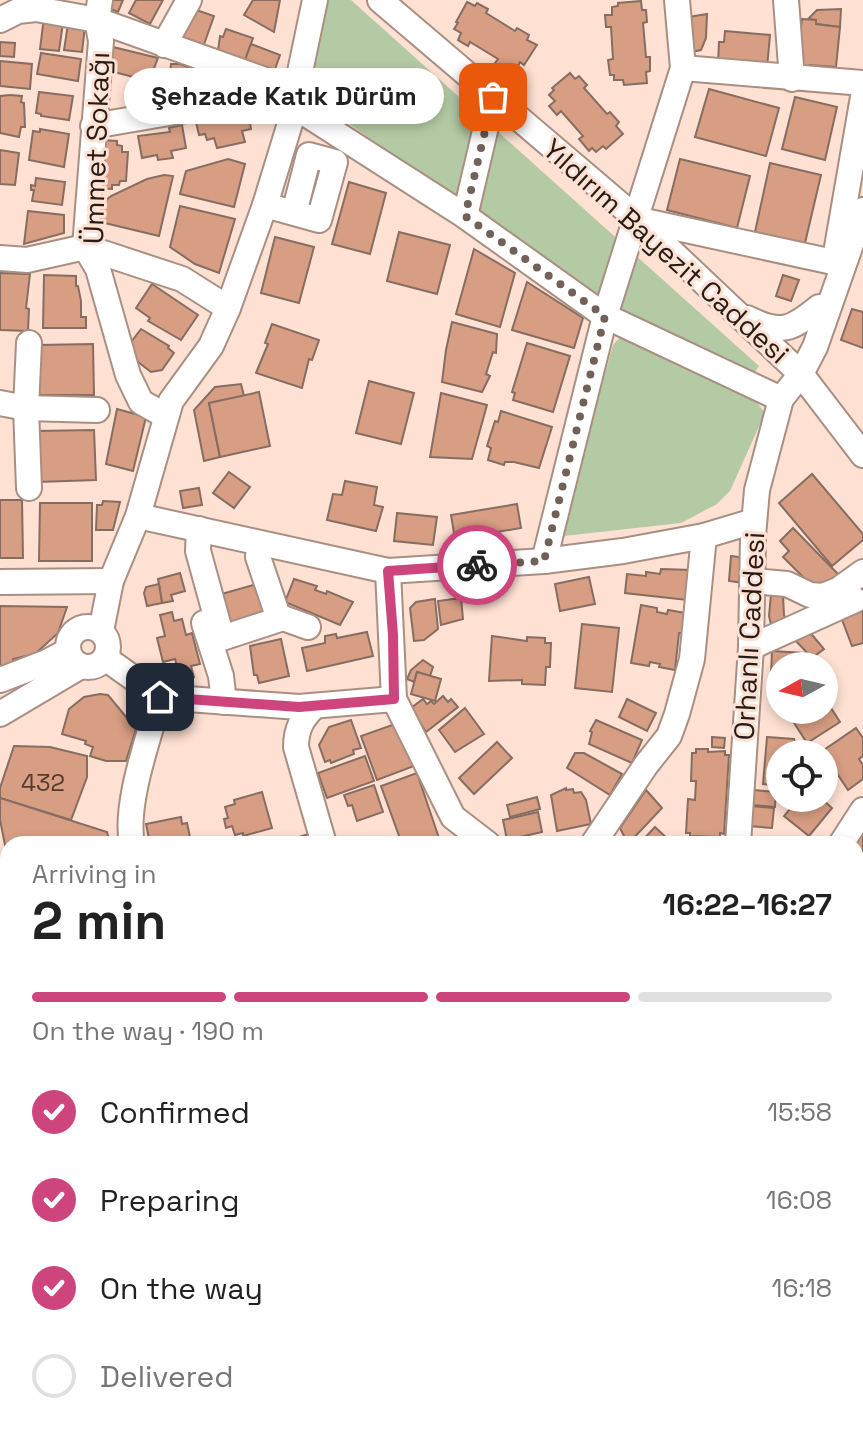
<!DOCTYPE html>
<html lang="en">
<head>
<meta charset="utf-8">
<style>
  :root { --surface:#fff; --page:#f2f2f2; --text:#222; --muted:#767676; --line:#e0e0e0; --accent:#ce447d }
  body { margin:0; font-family:"Space Grotesk",sans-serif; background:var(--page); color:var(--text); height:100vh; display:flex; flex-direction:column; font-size:30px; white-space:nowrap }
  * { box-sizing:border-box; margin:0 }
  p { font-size:26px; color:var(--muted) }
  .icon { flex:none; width:44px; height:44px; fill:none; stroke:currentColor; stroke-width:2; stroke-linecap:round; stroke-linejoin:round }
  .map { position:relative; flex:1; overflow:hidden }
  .details { position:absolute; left:0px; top:836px; width:864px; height:600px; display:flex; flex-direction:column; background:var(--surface); border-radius:24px 24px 0 0; box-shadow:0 4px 12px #0003 }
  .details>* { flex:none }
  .needle { width:52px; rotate:262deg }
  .buttons { position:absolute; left:766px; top:652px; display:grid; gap:16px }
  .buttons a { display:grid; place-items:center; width:72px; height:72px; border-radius:50%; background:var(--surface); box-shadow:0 4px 12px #0003; font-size:40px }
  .pin { position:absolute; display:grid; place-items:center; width:68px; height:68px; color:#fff; margin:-34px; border-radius:16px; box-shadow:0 4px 12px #0006 }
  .courier { position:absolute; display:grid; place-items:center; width:80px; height:80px; margin:-40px; border:6px solid #ce447d; border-radius:50%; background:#fff; color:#222; box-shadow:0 2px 10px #0007 }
  .bubble { position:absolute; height:56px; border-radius:28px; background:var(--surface); box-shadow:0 4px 12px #0003; font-size:26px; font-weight:800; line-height:56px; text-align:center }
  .headline em { font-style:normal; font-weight:800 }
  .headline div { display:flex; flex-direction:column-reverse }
  .headline { display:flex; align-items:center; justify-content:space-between; height:136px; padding:0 32px }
  h1 { font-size:52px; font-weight:800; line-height:60px }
  .bar { display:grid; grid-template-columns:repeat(4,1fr); gap:12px 8px; align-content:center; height:96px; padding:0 32px }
  .bar i { height:10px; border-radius:6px; background:var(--line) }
  .bar .current { background:var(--accent) }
  .bar p { grid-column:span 4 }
  ol { padding:0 32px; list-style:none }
  li { display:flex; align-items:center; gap:24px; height:88px }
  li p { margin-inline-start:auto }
  li .icon { padding:8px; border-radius:50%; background:var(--accent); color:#fff; stroke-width:4 }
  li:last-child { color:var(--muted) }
  li i { width:44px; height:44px; border:4px solid var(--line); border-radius:50% }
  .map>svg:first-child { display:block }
  .green { fill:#b4caa4 }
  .building { fill:#d79e83; stroke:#866d61; stroke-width:2 }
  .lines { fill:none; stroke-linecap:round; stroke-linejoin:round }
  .minor-casing { stroke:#a98f82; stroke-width:28 }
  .major-casing { stroke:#a98f82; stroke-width:34 }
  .minor { stroke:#fff; stroke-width:24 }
  .major { stroke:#fff; stroke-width:30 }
  .done { stroke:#726159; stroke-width:8; stroke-dasharray:0 14.4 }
  .route { stroke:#ce447d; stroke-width:10 }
  .labels { text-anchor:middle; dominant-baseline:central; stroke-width:6; stroke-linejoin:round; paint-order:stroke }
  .number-label { font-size:24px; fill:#523c32 }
  .street-label { font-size:28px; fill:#261c17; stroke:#fee1d3 }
</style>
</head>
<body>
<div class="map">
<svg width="863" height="1436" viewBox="0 0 863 1436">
  <rect width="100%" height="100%" fill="#fee1d3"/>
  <g class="green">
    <path d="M328,0H351L759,366L753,375L617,314L306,93Z"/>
    <path d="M621,336L755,400L765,413L730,491L717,504L681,523L564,536L561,531L613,345Z"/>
  </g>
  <g class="building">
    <path d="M103,0H123L118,12L101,5Z"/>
    <path d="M136,0H163L150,24L129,13Z"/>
    <path d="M253,0H280L274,32L244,15Z"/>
    <path d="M641,1L642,10H646L647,22L643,23L646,57H650V71L646,72L647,83L624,85L623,80H614V75H610L608,60L613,59L611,27H606L605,15H612V7L618,6V3Z"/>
    <path d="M467,2L475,6L477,3L488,9L486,13L515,31L517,28L529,35L527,40L537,45L524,65L520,62L516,70L511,67L509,71L495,63L498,59L470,42L468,46L458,40L461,33L454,29L458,23L456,22Z"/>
    <path d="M185,6L214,16L202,50L174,38Z"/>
    <path d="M841,9L840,27L816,24V20L808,19L817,10Z"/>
    <path d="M707,14L706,38L701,50L685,53L682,18Z"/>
    <path d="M44,17L63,23L59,51L40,49Z"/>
    <path d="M802,19L816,20V24L840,27L836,67L810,65V69L796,68Z"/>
    <path d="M68,24L85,26L82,52L64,50Z"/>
    <path d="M226,29L253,38L245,60L218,51L220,36L223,37Z"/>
    <path d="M725,31L770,35L767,68L718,64L719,42H724Z"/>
    <path d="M0,42L15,43L14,57L0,56Z"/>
    <path d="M251,44L280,55L274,72L245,60Z"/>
    <path d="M113,47L158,58L149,81L110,71Z"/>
    <path d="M41,53L81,59L78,81L37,74Z"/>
    <path d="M0,61L32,64L30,89L0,86Z"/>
    <path d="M171,64H180L210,75L209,91L180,99L168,98Z"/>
    <path d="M570,73L575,79L579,76L587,85L584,88L607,114L610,112L619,122L616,126L623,134L606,149L603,146L596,152L592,148L589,151L579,139L583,136L561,111L557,115L549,106L555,101L549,95L554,90L552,88Z"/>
    <path d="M709,89L779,108L766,156L695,137Z"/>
    <path d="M39,92L73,96L69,120L41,116V114L36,113Z"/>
    <path d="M10,95L22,96L21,102L24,103L25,127H21L19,137L0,133V96Z"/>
    <path d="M795,97L837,107L825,160L782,149Z"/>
    <path d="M251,110L254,123H250L251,129L242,131L245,142L217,148L214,138L207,140L205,134L199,135L196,122Z"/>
    <path d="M182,125L186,148L171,151L173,158L158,160L157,155L142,158L138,136L170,132L169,128Z"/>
    <path d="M40,129L69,134L64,167L29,160L33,131L40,132Z"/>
    <path d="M102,140L117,141V145L122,146V152H128L126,181H120L119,185H112V189L99,188Z"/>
    <path d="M0,150L19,153L15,185L0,184Z"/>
    <path d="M228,159L245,164L234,207L180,194L186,171Z"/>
    <path d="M680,159L750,176L737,228L667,210Z"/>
    <path d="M770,163L821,175L805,243L755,232Z"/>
    <path d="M164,175L173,176L159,236L92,220L94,210L111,196L147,179Z"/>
    <path d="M36,178L65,182L62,205L32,201L34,190H31V185L35,186Z"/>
    <path d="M349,182L386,193L370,254L332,244Z"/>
    <path d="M180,206L235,219L219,273L195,264L170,247Z"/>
    <path d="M28,211L64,215V233L24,244Z"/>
    <path d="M399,232L450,245L437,294L387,281Z"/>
    <path d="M275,237L314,247L299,303L261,293Z"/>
    <path d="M474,249L515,273L500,327L456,314Z"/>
    <path d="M0,273L30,274L26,308L29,309L28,331L0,330Z"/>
    <path d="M44,275L76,276V286H78L81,301V317H86V328H43Z"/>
    <path d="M783,275L799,280L791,301L776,296Z"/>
    <path d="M527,282L583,318L574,348L512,330Z"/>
    <path d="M152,284L198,315L181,340L148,321L150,318L136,308Z"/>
    <path d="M852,309L863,312V348L841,340Z"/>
    <path d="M452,322L497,334L496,353L493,352L486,374L490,376L482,392L442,382L446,350Z"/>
    <path d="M272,324L319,340L312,360L309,359L302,388L256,373L268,344L265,343Z"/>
    <path d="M141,329L169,346L168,348L174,353L162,370L151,372L129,355L128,346Z"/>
    <path d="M527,343L570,356L553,412L513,400L515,393L512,392Z"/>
    <path d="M93,344L94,395H38L37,345Z"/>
    <path d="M369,381L414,393L401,444L356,433Z"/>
    <path d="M241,384L244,396L209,403L220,457L204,461L194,410L215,387Z"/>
    <path d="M259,392L270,446L220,457L209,403Z"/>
    <path d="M441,393L487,405L472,459L430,457Z"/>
    <path d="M117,409L146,417L133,471L106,464Z"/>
    <path d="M501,411L552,427L539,468L514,462H505L504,465L488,460L491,448L487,446L495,421L498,422Z"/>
    <path d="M94,430L96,480L37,482L36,431Z"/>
    <path d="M229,472L250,487L234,508L213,493Z"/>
    <path d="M812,474L863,534V540L832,566L779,503Z"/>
    <path d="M345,481L377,487L374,505L383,507L376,531L327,520L333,494L342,495Z"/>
    <path d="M199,488L202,505L183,508L180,491Z"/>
    <path d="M0,500H22L23,558H0Z"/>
    <path d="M103,501L120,502L113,530H96L97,505H102Z"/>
    <path d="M40,503H92V561H39Z"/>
    <path d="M517,504L521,528L455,539L451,515Z"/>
    <path d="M397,513L437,517L433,545L394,541Z"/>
    <path d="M793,528L840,576L821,595L783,557L789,551L780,541Z"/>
    <path d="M731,556L747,558L744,583L729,581Z"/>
    <path d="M661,569L691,570L687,600L625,593L627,574L646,576V572L660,574Z"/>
    <path d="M180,573L185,591L171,595L173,601L162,603L158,579Z"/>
    <path d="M589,577L595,604L560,611L555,584Z"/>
    <path d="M294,579L317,586L315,590L326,594L327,591L353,602L340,625L285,602Z"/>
    <path d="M264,582L273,614L220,630L211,597Z"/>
    <path d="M159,584L162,603L147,606L144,593L146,587Z"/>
    <path d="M771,594L783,595L784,615L788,627L773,633L769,616Z"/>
    <path d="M461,598L463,619L441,625L438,601Z"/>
    <path d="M435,599L438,629L424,640L414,641L410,608L416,602Z"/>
    <path d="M641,605L657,608V612L667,614L668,610L686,613L682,633H679L675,670L659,667L660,664L650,662L649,666L631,663Z"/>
    <path d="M0,606L67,607L58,633L35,654L13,659V664L0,667Z"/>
    <path d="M863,611V643L852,646L841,617Z"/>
    <path d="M172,612L174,621L182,619L186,635L192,633L200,664L191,666L194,677L181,681L175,659L163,662L157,638L165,636L160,615Z"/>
    <path d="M582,624L619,628L612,692L575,688Z"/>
    <path d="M808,630L824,649L812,658L793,638Z"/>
    <path d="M367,632L373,656L307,671L302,648L325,643V636L336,634L337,638Z"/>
    <path d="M492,636L527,641V637L545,638V643H551L550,667H546L545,685L522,684V680L489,681Z"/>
    <path d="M281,639L289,676L259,683L257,675H254L250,646Z"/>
    <path d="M772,651L805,653L804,666H780V696H770Z"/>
    <path d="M423,660L433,667L430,676L417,672L414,682L407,679L411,670Z"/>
    <path d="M417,672L441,679L435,701L411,694Z"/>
    <path d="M100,694L108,695L136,729L126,761H106L90,756L93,747L85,744L86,741L62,734L69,709L84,697Z"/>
    <path d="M443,696L448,702L451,699L458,707L426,732L411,708L423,699L427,704L431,701L434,704Z"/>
    <path d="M824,697L840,722L807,743L791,718L803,710H824Z"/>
    <path d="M627,699L656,713L647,731L619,717Z"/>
    <path d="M465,708L484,734L455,752L439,730Z"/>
    <path d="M351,720L361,748L353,750L354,754L331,763L330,760L325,762L319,745L329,727Z"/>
    <path d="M596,720L642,740L632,763L589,744L592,732L590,731Z"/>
    <path d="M398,723L414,766L377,780L361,736Z"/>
    <path d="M856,728L863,738V756L859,759L863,765V779L848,790L836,772L830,776L826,770L824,771V754H818Z"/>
    <path d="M712,737L725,738L724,748L712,747Z"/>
    <path d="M767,737L794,739L798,754H780V786L763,784Z"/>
    <path d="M497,742L512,758L474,794L459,778Z"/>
    <path d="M14,746L50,747L87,756V777L71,820L0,798V788Z"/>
    <path d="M696,749H708V752L725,751V755H729L724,834L720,833V837L690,836V833H686L688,799L695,800L696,781H691L692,753H696Z"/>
    <path d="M575,753H584L622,774L610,795L567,768Z"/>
    <path d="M365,756L374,781L327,798L318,773Z"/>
    <path d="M417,773L439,838L420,844H402L381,786Z"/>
    <path d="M374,785L383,812L357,821L352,805L348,806L344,795Z"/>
    <path d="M566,788V790L573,789L574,793L581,792L586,800L591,824L557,831L551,795Z"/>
    <path d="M646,790L662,808L628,844L620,828Z"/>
    <path d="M754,790L776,792L775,807L753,805Z"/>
    <path d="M262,792L272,828L243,836V833L235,835L232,826L226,828L224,819L228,818L225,807L235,804L234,800Z"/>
    <path d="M537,797L540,809L510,817L507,805Z"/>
    <path d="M0,798L107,832L110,844H8L7,855L0,820Z"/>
    <path d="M799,798H821L832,808L809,836L784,816Z"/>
    <path d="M751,806L774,808L772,828L749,826Z"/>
    <path d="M538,812L542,832L507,840L503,820Z"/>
    <path d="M181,817L182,824L187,823L190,837L186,838L187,844H150L146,824Z"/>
    <path d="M655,827L671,842L639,844Z"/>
    <path d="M863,832V867L856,863V844H853Z"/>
    <path d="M312,833L315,844H283L282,842Z"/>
    <path d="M863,885V912L856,918V888Z"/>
    <path d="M0,1007L8,1024V1042L0,1047Z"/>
    <path d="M856,1049L863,1050V1099L858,1098L861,1083L856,1082Z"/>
    <path d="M8,1053V1087H6L0,1074V1057Z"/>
    <path d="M8,1093V1120L4,1122L0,1114V1097Z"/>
    <path d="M8,1187V1234L0,1241V1194Z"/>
    <path d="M856,1235L863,1242V1261L856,1254Z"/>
    <path d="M0,1280L8,1285L0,1304Z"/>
    <path d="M856,1302L863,1308V1369L856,1363Z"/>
    <path d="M0,1322L8,1326V1363L0,1358Z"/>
    <path d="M0,1417L8,1428L0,1436Z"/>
    <path d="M14,1428H45L38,1436H12L10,1434Z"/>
    <path d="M79,1428H92L101,1436H72Z"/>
    <path d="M114,1428H147L154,1434L118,1436L112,1430Z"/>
    <path d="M188,1428H244L249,1436H193Z"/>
    <path d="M455,1428H483L485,1436H427Z"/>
    <path d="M631,1428L633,1436H595L594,1434Z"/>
    <path d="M731,1428H734L737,1436H716V1434Z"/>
  </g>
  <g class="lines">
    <defs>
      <g id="minor">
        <path d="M100,0L97,20L101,41L85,247L98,269L128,375L141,402L166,416"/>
        <path d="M380,0L637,219L801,374L863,455"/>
        <path d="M786,0L792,79"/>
        <path d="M0,20L18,11L36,9L97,20L296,91"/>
        <path d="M164,45L189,0"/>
        <path d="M683,68L863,83"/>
        <path d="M295,107L465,216L605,316L781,399"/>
        <path d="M93,126L292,92"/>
        <path d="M265,205C283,210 301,215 319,220L335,162L309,155L294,213"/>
        <path d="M465,216L493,97"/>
        <path d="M640,220L833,262"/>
        <path d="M836,253L863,97"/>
        <path d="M0,258L27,260L85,247L182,279L228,308"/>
        <path d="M747,318C781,335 791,330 819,307"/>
        <path d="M29,343L26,408L29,488"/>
        <path d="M0,403L26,408L97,410"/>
        <path d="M138,516L388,571L544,561L623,551L704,536L754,521"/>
        <path d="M199,529L198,551L222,638L283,618L308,627"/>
        <path d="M259,543L258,557L279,619"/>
        <path d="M544,561L605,316L683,68L677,0"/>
        <path d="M388,571L394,699L453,817L488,844"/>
        <path d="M752,581L787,584L810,595L823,596L838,590L863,572"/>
        <path d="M0,582L111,581"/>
        <path d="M204,623L221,676L224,702"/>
        <circle cx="88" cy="647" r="20"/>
        <path d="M101,631L111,581L138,516L171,401L211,346L228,308L265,205L295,107L296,91L315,0"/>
        <path d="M751,647L855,600"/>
        <path d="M105,658L160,697L299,707L394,699"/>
        <path d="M0,680L47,662L68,651"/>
        <path d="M315,706C302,718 296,729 296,747L324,844"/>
        <path d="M0,714L81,666"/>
        <path d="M132,844C124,804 149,737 160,697"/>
        <path d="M593,844L646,765L669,736L677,714L692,659L704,536"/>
        <path d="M738,844L751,647L753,536L757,490L781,399L801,374L815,347L863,210"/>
        <path d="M841,844L863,810"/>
        <path d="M856,945L863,950"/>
        <path d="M857,1035L863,1018"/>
        <path d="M0,1145L8,1156"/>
        <path d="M0,1189L8,1182"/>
        <path d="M856,1286L863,1292"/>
        <path d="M0,1361L8,1365"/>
        <path d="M856,1387L863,1392"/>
        <path d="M0,1389L8,1382"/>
        <path d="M424,1428L426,1436"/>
        <path d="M495,1428L496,1436"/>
        <path d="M788,1428L789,1436"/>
        <path d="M55,1436L63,1428"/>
        <path d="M168,1436L174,1428"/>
      </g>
      <g id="major">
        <path d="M0,919L8,938"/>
        <path d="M0,967L8,987"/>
        <path d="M261,1428L266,1436"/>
        <path d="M287,1428L292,1436"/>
      </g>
    </defs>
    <use href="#minor" class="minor-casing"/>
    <use href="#major" class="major-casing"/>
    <use href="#minor" class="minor"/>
    <use href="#major" class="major"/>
  </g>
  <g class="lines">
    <path class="done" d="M477,565L544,561L605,316L465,216L493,97"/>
    <path class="route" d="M160,697L299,707L394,699L393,635L388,571L477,565"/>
  </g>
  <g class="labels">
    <g class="number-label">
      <text x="43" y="782">432</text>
    </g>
    <g class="street-label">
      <text transform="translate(96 148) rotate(-88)">Ümmet Sokağı</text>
      <text transform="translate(666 251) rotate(42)">Yıldırım Bayezit Caddesi</text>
      <text transform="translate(749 636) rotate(-87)">Orhanlı Caddesi</text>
    </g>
  </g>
</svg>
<div class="buttons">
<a><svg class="needle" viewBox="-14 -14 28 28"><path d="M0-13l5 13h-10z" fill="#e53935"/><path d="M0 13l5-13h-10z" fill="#767676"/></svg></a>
<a><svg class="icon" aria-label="locate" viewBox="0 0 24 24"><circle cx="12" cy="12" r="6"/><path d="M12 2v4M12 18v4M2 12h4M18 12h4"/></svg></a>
</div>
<div class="pin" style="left:493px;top:97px;background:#ea580c"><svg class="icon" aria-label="bag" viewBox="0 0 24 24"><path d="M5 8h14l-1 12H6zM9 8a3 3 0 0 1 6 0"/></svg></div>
<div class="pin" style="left:160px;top:697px;background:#1f2937"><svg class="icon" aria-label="home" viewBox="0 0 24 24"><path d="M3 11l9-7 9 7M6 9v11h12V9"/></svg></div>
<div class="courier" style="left:477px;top:565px"><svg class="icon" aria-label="bike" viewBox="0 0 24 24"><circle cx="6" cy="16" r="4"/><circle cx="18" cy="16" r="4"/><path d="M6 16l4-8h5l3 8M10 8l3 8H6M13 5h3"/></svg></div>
<div class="bubble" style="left:124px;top:68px;width:320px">Şehzade Katık Dürüm</div>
<section class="details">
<div class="headline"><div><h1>2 min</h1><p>Arriving in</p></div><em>16:22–16:27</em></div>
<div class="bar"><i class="current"></i><i class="current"></i><i class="current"></i><i></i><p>On the way · 190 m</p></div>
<ol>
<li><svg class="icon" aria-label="check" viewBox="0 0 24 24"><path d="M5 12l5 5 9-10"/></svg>Confirmed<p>15:58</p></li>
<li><svg class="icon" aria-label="check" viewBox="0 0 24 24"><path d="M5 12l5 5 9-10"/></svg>Preparing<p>16:08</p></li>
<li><svg class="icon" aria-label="check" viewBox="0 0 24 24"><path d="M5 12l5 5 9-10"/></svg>On the way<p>16:18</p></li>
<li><i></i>Delivered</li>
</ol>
</section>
</div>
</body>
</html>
